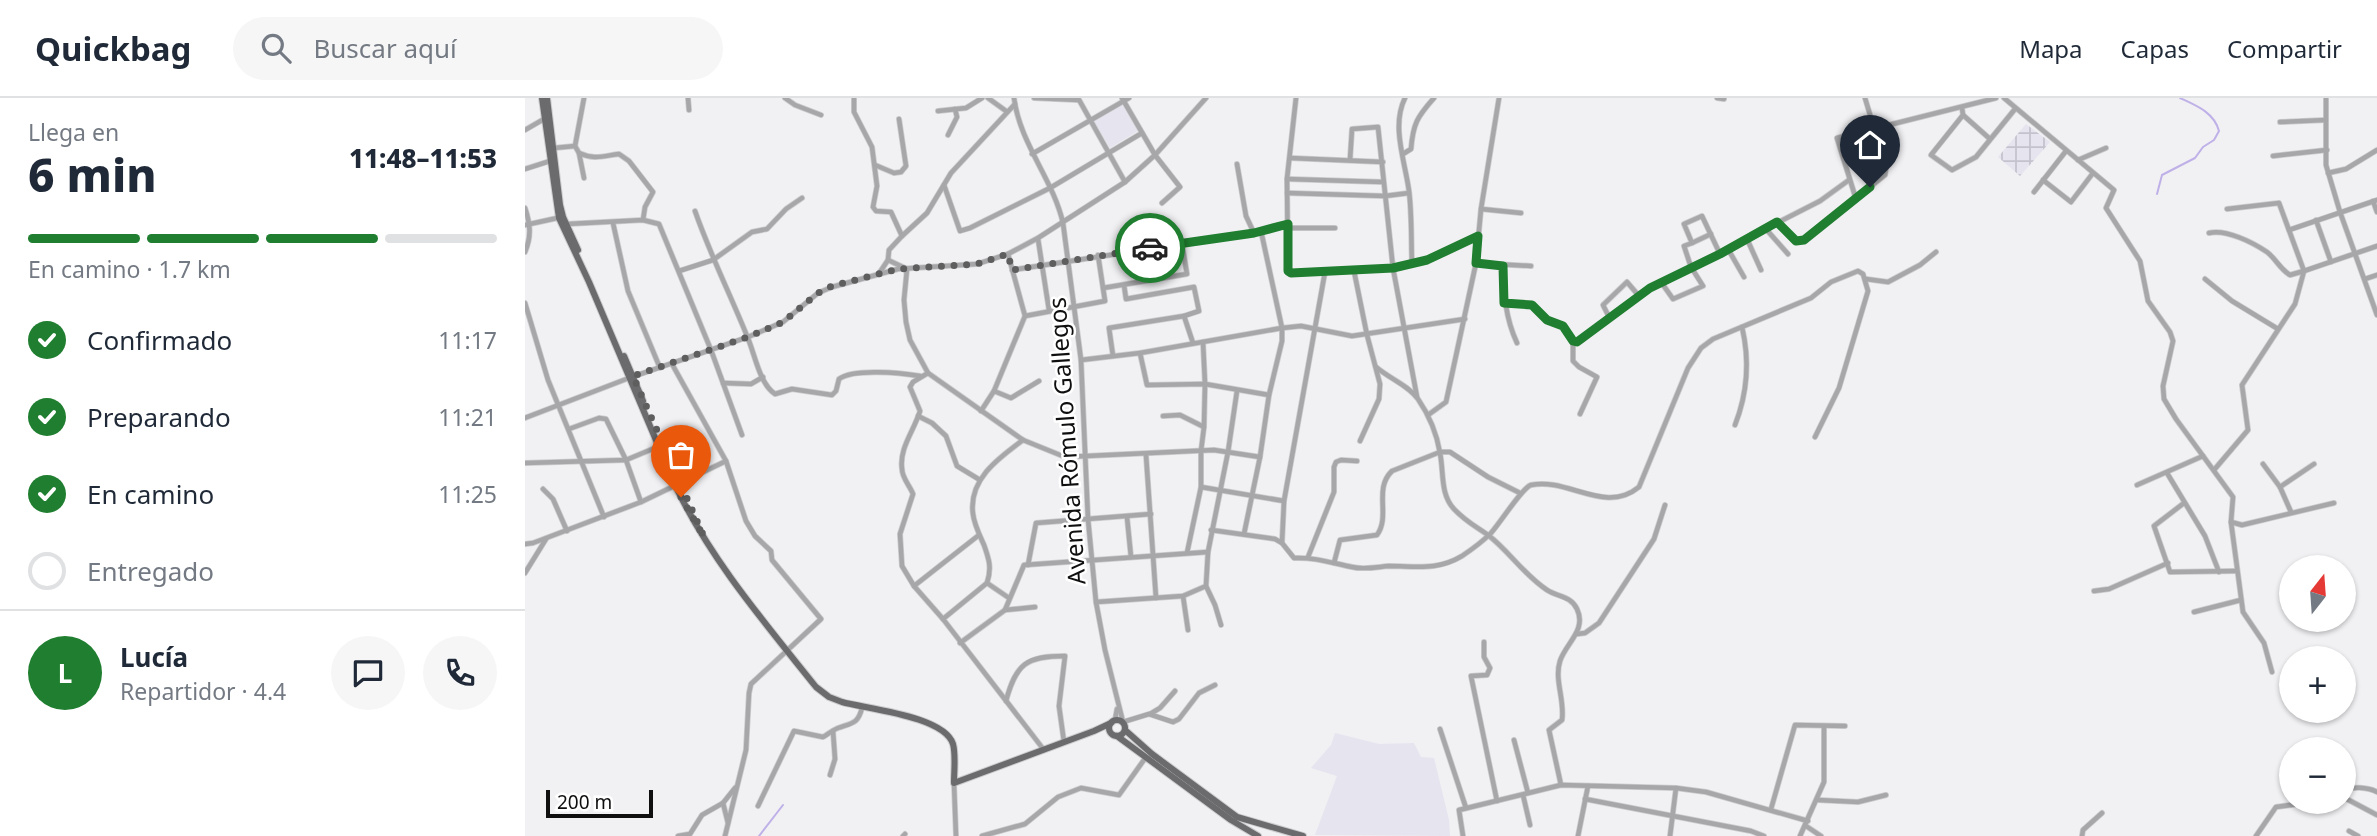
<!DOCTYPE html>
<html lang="es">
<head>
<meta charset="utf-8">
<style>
  :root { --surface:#fff; --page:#f6f6f7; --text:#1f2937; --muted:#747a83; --line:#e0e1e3; --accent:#1f7e2f }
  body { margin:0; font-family:"Noto Sans",sans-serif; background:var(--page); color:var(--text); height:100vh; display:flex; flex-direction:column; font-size:26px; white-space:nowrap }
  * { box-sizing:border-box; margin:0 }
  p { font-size:23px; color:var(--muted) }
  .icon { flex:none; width:38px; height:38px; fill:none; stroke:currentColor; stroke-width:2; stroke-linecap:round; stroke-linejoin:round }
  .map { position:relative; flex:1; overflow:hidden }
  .side { display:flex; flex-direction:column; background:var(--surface); width:525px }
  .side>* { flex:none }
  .needle { width:46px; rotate:17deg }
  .fabs { position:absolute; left:1754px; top:457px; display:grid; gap:14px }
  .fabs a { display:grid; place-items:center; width:77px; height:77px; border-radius:50%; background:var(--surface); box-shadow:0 2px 5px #0004; font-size:35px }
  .scale { position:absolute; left:21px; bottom:18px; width:107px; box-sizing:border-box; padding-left:7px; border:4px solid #0f0f10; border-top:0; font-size:19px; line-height:24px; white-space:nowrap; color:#0f0f10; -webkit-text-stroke:5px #fff; paint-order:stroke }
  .pin { position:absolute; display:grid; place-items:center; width:60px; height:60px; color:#fff; margin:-72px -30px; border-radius:50% 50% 50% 0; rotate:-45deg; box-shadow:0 0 7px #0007 }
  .pin .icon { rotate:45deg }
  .courier { position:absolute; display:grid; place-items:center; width:70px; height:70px; margin:-35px; border:5px solid #1f7e2f; border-radius:50%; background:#fff; color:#222; box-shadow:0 2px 9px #0007 }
  .summary em { font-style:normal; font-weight:800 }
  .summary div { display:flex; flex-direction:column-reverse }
  .summary { display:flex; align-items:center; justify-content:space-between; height:119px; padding:0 28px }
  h1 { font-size:46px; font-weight:800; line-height:52px }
  .bar { display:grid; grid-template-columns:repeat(4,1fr); gap:10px 7px; align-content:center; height:84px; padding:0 28px }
  .bar i { height:9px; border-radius:5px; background:var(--line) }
  .bar .selected { background:var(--accent) }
  .bar p { grid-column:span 4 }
  .line { display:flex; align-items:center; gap:18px; padding:0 28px; border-top:2px solid var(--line) }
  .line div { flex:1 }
  .round { display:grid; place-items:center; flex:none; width:74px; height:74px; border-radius:37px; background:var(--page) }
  ol { padding:0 28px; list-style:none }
  li { display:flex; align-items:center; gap:21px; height:77px }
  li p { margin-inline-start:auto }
  li .icon { padding:7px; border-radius:50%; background:var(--accent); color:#fff; stroke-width:4 }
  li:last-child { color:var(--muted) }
  li i { width:38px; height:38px; border:4px solid var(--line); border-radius:50% }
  header { display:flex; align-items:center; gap:42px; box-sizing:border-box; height:98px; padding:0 35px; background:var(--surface); border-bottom:2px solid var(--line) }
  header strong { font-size:33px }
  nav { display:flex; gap:38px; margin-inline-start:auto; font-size:24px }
  .search { width:490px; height:63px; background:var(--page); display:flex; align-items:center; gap:18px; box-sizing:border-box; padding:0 24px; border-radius:38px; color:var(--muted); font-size:26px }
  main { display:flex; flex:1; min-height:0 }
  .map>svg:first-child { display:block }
  .built { fill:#e6e4ef }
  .industrial { fill:url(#industrial-grid) }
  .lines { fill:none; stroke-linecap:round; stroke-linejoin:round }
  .stream { stroke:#bfb1e8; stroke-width:2 }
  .minor-casing { stroke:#cdcccf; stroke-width:6 }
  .major-casing { stroke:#cdcccf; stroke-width:8 }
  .minor { stroke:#a7a7a9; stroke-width:4.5 }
  .major { stroke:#6b6b6d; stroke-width:6 }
  .done { stroke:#5e5e5f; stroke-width:7; stroke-dasharray:0 12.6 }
  .route { stroke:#1f7e2f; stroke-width:9 }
  .labels { text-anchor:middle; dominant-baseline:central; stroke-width:5; stroke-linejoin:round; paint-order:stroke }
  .street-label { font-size:24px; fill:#0f0f10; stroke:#fff }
</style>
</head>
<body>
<header>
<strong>Quickbag</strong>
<div class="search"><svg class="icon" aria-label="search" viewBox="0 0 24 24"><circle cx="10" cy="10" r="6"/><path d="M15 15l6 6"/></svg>Buscar aquí</div>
<nav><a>Mapa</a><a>Capas</a><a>Compartir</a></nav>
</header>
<main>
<section class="side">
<div class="summary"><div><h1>6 min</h1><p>Llega en</p></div><em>11:48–11:53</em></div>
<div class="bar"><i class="selected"></i><i class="selected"></i><i class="selected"></i><i></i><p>En camino · 1.7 km</p></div>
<ol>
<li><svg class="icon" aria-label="check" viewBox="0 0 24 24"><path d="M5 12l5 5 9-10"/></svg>Confirmado<p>11:17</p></li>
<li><svg class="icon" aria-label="check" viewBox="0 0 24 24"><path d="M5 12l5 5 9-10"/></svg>Preparando<p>11:21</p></li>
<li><svg class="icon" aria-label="check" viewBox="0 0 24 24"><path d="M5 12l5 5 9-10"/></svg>En camino<p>11:25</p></li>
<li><i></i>Entregado</li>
</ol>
<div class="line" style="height:126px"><b class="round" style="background:var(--accent);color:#fff">L</b><div><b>Lucía</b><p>Repartidor · 4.4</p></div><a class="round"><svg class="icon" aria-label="chat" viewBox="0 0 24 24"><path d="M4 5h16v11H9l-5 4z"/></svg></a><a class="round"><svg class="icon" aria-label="phone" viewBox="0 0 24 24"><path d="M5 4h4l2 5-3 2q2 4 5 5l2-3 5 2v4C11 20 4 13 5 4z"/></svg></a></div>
</section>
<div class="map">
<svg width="1852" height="738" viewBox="0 0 1852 738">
  <defs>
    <pattern id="industrial-grid" width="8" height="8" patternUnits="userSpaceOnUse" patternTransform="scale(1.75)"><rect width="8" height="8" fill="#e6e4ef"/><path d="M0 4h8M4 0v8" fill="none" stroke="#c4c2cc"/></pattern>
  </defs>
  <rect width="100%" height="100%" fill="#f1f0f3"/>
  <g class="built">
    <path d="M597,6L613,33L585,50L569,23Z"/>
    <path d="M810,635L854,646L889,645L896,659L909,660L924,722L925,738L790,737L812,678L786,670L806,647Z"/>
  </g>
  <path class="industrial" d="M1501,26L1525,44L1495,78L1473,59Z"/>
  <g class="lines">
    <g class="stream">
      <path d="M1632,96L1637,77L1670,60L1678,49L1689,42L1694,33C1689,14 1670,7 1655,0"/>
      <path d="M234,738L258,707"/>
    </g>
    <defs>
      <g id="minor">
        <path d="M163,0L164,12"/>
        <path d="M260,0L270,7L296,17"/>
        <path d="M329,0V14L347,49L352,88L348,109L351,113L366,114L377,138"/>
        <path d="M463,0L481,13"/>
        <path d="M489,0C495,46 528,81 538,125L556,262L563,421L571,504L580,552L598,624L624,616L648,624L654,621L674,595L690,587"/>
        <path d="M509,0L553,2"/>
        <path d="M553,0L600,84"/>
        <path d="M597,0L630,57L655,89L637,105"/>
        <path d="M771,0L762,81L763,173L766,175L868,170L902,161L953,138"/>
        <path d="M880,0C866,28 880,63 884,93C887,117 886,142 887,166"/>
        <path d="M1192,0L1199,1"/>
        <path d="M1479,0L1589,92L1581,110L1615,163L1623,203L1645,234L1648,243L1638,288L1639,301L1651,321L1708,399L1706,424L1718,514L1739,545L1747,574"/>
        <path d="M1801,0V67L1815,114L1852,217"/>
        <path d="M1437,10L1438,17L1406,57L1427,72L1451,59L1490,11"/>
        <path d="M413,13L441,10L457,0"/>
        <path d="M1438,17L1465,41"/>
        <path d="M1755,24L1801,22"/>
        <path d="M0,32L19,21"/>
        <path d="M423,37L432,19L430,11"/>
        <path d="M50,48L54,55C69,62 78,58 94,56L104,63L128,94L120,109L118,122"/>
        <path d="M29,50L50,48L59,0"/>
        <path d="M54,55L59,80"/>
        <path d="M507,56L604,0"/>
        <path d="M878,56L886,51C888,26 892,19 909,0"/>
        <path d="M1748,58L1802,52"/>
        <path d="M765,60L858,64"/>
        <path d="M825,62L827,31L853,29L868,170L892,299"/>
        <path d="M1553,62L1581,50"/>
        <path d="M712,66L721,118L729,135"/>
        <path d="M350,67L369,75L376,74L381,68L374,21"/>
        <path d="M0,71L25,63"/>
        <path d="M1803,75L1821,71L1852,52"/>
        <path d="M762,81L858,84"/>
        <path d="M1518,82L1546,104L1568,75"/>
        <path d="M419,87L435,133L445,130L525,90L617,35"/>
        <path d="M1509,94L1541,53"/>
        <path d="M762,95L860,98L884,95"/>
        <path d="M1331,101L1312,40L1471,0"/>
        <path d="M1848,103L1852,114"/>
        <path d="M0,110C5,125 7,138 0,154"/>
        <path d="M956,111L996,115"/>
        <path d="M1702,111L1754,105L1779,173L1852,148"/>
        <path d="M170,113C185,156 205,196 222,238C230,256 234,285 250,296L267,291L307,297L311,293L314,281C329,270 376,275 395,278"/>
        <path d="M1791,122L1806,164"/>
        <path d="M1252,124L1271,143L1279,142L1360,77L1361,70L1340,0"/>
        <path d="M88,125L103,193L135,270"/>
        <path d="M42,126L118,122L134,126L186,252L217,337"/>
        <path d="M0,127L37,119"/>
        <path d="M763,130H810"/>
        <path d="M1240,130L1263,156"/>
        <path d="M1764,132L1852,102"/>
        <path d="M1684,135C1701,131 1727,144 1742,154C1751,161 1755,171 1765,177L1779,173L1770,206L1717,287L1723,332L1689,372"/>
        <path d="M513,141L524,212"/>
        <path d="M1222,141L1236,172"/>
        <path d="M1167,145L1186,136"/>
        <path d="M1203,151L1219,179"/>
        <path d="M363,162L382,171L379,202L381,224L385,242L403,275L498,342L540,359L689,352L735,359"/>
        <path d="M951,165L1006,168"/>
        <path d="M978,168C979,196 980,219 992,245"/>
        <path d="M487,172L729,135L763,126"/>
        <path d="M154,173L188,162L227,134L242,131L261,111L277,100"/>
        <path d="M829,173L842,237L855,286L854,301L835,343"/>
        <path d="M355,174L363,162L364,152L377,138L402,115L426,75L490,6"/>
        <path d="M1341,181L1363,184L1395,167L1411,154"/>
        <path d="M1680,181L1707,203L1753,231"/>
        <path d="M1840,181L1852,177"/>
        <path d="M1136,184L1148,201L1178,188L1166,169L1159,148L1167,145L1159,126L1177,118L1195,156"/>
        <path d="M599,187L601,201L669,189L674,213L659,218"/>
        <path d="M578,190L662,176L657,146"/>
        <path d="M0,205L23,282L79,419"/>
        <path d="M979,205L1007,207L1022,222L1038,228L1048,243L1057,242L1084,219L1125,190L1295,103L1324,82"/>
        <path d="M500,218L580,203L573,157"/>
        <path d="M1084,219L1078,207L1102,184L1114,198"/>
        <path d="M1048,243V263L1054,269L1072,279L1055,316"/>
        <path d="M615,255L622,287L680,286L744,297"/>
        <path d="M588,258L584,230L659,218L668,245"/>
        <path d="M556,262L615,255L757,230L776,228L827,238L940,221"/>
        <path d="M147,266L201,363L221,423L230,438L246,453L247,462L296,521L226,586L224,595L221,652L200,738"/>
        <path d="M851,269C865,281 883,287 893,301C904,317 912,337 915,355C919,375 915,396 929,411C940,423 950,428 963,437C984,453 999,477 1022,492C1033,499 1046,498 1052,511C1062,532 1041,545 1035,563C1029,582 1040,602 1037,622L1024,632L1036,687"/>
        <path d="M403,275L388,284L385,289L395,313C389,333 374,350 377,371C377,380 385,388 388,396L375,436L377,468L389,488L418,521L519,652"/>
        <path d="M198,285L226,286L238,279"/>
        <path d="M469,293L486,300L514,283"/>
        <path d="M456,313L469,293L500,218L483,156"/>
        <path d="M903,317L921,304L951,165L956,111L974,0"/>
        <path d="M393,318L407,325L421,338L432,368L455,382"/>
        <path d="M638,318L655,317L679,329"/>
        <path d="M0,320L104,280L223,239L258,224L293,195L307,189L373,171L452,166L483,156L513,140L600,84L630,57L681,0"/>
        <path d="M1210,327C1223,294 1225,263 1217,229"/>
        <path d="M44,331L74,320L81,321L101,362L116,404"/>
        <path d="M621,357L631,500"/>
        <path d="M0,365L101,362L137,347"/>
        <path d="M1738,366L1755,389L1766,414"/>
        <path d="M1642,375L1680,438L1694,474"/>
        <path d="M1612,387L1678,358"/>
        <path d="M676,389L759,403"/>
        <path d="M1755,389L1789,366"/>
        <path d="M18,391L28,401L42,433"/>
        <path d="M1659,405L1629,428L1645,474L1711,473"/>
        <path d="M602,419L606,459"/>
        <path d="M1706,424L1717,427L1809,405"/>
        <path d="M686,432L750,441L757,445L769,460C789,459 807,465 827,469C839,472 852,469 864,468C891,468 912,473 937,458C946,452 958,443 966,435C975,425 998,389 1006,387C1043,379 1080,417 1114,389L1163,270L1176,250L1188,241L1286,200L1306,184L1333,173L1338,176L1343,193L1314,290L1290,339"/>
        <path d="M719,436L735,359L744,297L757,243V230L736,133"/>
        <path d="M757,445L759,403L800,174"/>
        <path d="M0,446L8,445L116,404L201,363"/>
        <path d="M662,455L676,389V353L679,329L680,286L678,244"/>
        <path d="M783,459L809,394V369L811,364L816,362L832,363"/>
        <path d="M809,465L815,442L852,437C866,418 848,391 867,373L915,354H925L963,379L995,395"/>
        <path d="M503,467L511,425L626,416"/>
        <path d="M0,475L21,441"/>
        <path d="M462,485L484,500"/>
        <path d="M389,488L454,437"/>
        <path d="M1569,493L1584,491L1643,465"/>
        <path d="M658,498L663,532"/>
        <path d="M571,504L658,498L681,488"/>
        <path d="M480,512L510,509"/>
        <path d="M1669,514L1716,502"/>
        <path d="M418,521L462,485C467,470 464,461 459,447C455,438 449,426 448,416C443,381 475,359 498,342"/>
        <path d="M696,527L690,507L681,488L683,454L703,354L712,293"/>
        <path d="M1052,536L1060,535L1074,525L1129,441L1140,407"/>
        <path d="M959,544V559L965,570L962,577L946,578L972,703"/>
        <path d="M435,545L480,512L499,467L683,454"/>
        <path d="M481,603C491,566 501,558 540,558L534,608L539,644"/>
        <path d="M625,616L635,610L650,593"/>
        <path d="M590,622L592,611"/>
        <path d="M915,631L941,710"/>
        <path d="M989,642L1003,695"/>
        <path d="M305,677L310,661L308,633"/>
        <path d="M429,685L431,738"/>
        <path d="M1818,693C1827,688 1843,689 1852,694"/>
        <path d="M998,697L1005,727"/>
        <path d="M1818,699L1852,717"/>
        <path d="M1060,701L1226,733L1239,738"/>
        <path d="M1293,702L1333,704L1361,697"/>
        <path d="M198,705L203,725"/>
        <path d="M233,708L269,633L298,639C303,636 308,632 313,630C327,625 333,626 337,610"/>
        <path d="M1246,711L1270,627L1320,628"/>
        <path d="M1281,728L1296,738"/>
        <path d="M1824,733L1833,738"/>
        <path d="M153,738L165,736L177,717L198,705L210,690"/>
        <path d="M378,738L380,736"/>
        <path d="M457,738L500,726L533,699L556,690L594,697L621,659"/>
        <path d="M938,738L934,712L1036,687L1151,690L1181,694L1283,723"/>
        <path d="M1053,738L1063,688"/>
        <path d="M1145,738L1151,690"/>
        <path d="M1275,738L1299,684V628"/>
        <path d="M1557,738L1558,732L1577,715"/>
        <path d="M1731,738L1751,709L1773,706"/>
      </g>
      <g id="major">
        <path d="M17,0L34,120L64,184L150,387C185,461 240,525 291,589L304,599L317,604C342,611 419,618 428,646C431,657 429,673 429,685L569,633L586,625"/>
        <path d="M22,0L35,107L38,119L53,152"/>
        <path d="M99,258L118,303"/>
        <circle cx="592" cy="630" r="8"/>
        <path d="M600,632L627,656L712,719L778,738"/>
        <path d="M592,638L706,722L733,738"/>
      </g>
    </defs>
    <use href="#minor" class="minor-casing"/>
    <use href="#major" class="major-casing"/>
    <use href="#minor" class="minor"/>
    <use href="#major" class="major"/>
  </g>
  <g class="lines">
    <path class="done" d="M156,399L179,439L108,278L223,239L258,224L293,195L307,188L373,171L452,166L483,156L487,172L625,150"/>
    <path class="route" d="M625,150L729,135L763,126V173L766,175L868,170L902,162L953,138L951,165L978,168L979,205L1007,207L1022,222L1038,228L1048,243L1052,244L1125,190L1195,156L1252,124L1271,143L1279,142L1345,89"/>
  </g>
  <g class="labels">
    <g class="street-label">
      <text transform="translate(541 343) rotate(-94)">Avenida Rómulo Gallegos</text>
    </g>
  </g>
</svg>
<div class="fabs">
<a><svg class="needle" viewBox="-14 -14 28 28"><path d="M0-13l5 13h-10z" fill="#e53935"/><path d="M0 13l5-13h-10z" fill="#747a83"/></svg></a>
<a>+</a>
<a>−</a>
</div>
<div class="scale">200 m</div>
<div class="pin" style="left:156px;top:399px;background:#ea580c"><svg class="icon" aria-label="bag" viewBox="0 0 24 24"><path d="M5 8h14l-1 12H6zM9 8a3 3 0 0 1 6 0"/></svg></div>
<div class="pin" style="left:1345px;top:89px;background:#1f2937"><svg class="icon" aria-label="home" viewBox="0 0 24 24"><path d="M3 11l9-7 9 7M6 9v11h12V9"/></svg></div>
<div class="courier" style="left:625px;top:150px"><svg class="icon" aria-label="car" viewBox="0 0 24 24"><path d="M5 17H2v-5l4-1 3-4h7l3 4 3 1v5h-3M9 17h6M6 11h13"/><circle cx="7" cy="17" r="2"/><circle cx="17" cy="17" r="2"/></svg></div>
</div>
</main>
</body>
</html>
